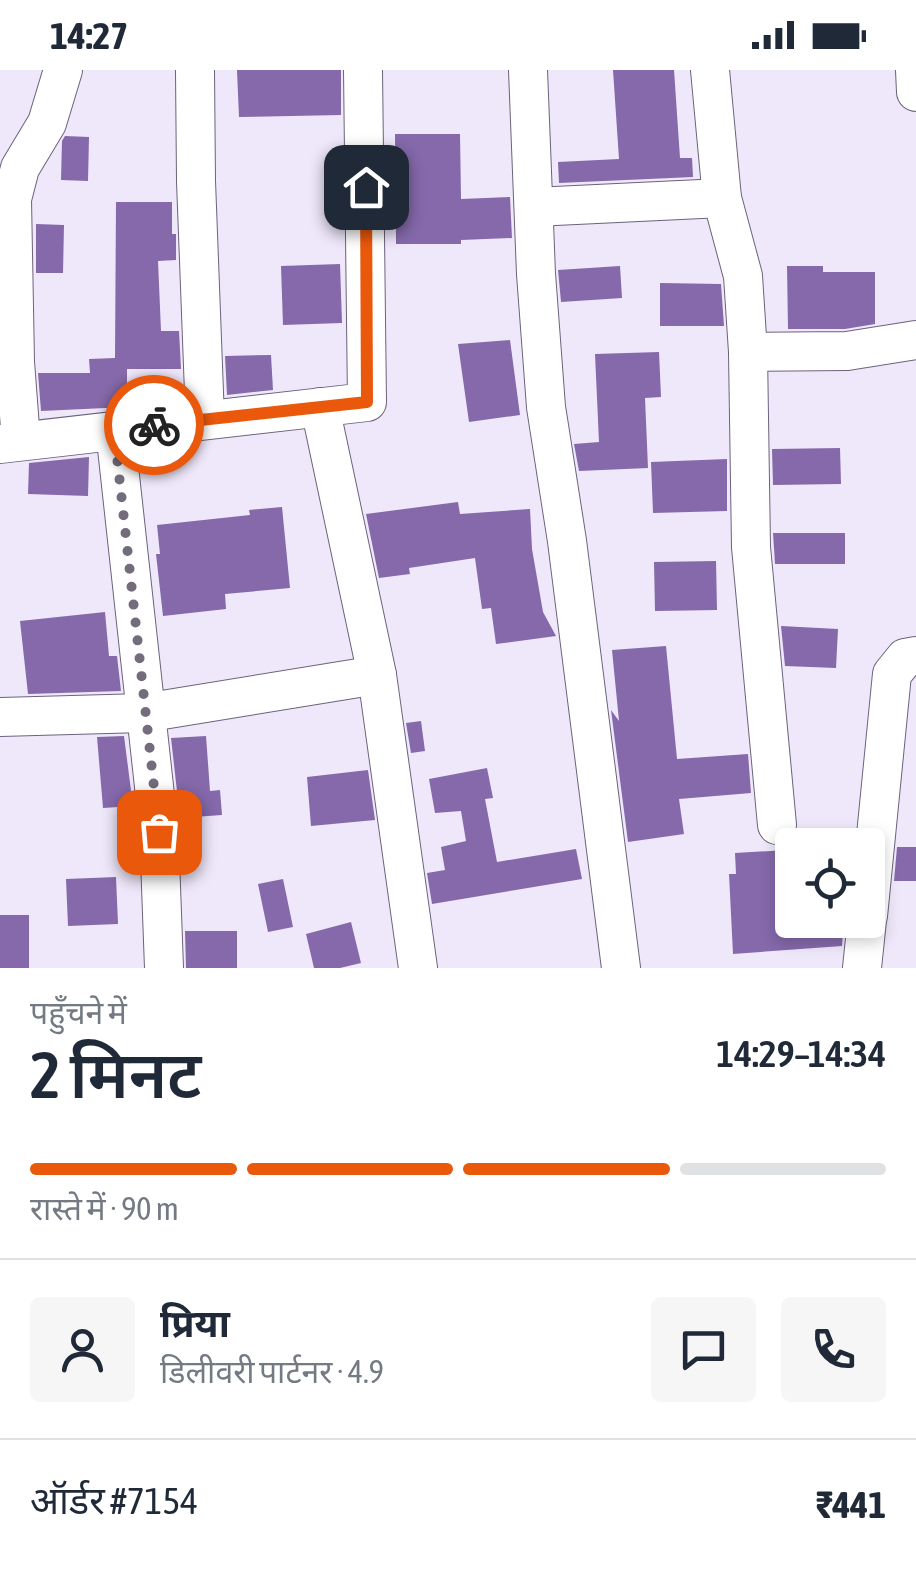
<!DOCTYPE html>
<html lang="hi">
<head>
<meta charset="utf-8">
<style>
  :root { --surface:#fff; --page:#f6f6f7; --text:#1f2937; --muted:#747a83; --line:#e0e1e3; --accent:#ea580c }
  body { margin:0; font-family:"Asap Condensed","Noto Sans Devanagari",sans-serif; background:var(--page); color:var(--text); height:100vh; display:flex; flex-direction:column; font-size:38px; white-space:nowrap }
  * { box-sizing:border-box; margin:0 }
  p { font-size:32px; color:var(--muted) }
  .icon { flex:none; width:55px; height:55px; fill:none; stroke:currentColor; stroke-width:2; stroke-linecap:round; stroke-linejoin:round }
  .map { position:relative; height:898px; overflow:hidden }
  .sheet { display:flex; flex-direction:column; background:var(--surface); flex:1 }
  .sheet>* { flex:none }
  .buttons { position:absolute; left:775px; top:758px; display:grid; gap:20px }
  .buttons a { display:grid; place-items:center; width:110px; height:110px; border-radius:10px; background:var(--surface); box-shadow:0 5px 15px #0003; font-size:50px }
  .pin { position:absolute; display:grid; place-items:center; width:85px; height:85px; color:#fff; margin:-42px; border-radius:20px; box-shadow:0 5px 15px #0006 }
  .courier { position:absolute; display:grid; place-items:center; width:100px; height:100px; margin:-50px; border:8px solid #ea580c; border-radius:50%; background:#fff; color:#222; box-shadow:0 2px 12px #0007 }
  .head em { font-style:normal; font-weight:600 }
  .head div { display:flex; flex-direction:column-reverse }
  .head { display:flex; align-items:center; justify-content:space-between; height:170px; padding:0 30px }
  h1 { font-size:65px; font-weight:600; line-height:75px }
  .bar { display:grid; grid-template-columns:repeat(4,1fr); gap:15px 10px; align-content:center; height:120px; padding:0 30px }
  .bar i { height:12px; border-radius:8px; background:var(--line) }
  .bar .current { background:var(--accent) }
  .bar p { grid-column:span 4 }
  .line { display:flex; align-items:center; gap:25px; padding:0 30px; border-top:2px solid var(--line) }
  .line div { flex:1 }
  .round { display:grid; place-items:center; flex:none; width:105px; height:105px; border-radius:10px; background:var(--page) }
  .status { display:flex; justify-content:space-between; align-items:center; height:70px; padding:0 50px; background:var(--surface); direction:ltr }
  .status svg { height:28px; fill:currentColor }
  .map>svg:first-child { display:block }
  .building { fill:#8569ab }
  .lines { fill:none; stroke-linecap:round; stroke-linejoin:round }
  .minor-casing { stroke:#6c627c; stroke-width:40 }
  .minor { stroke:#fff; stroke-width:38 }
  .done { stroke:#726c7b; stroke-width:10; stroke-dasharray:0 18 }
  .route { stroke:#ea580c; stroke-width:12 }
</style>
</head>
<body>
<div class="status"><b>14:27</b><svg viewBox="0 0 49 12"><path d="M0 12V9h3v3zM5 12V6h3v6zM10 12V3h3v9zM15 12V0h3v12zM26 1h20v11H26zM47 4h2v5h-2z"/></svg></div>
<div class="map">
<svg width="916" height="898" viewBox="0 0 916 898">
  <rect width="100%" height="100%" fill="#efe8fb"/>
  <g class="building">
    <path d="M237,0H341V45L239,47Z"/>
    <path d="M613,0H674L680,88H692L693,107L559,113L558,92L619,89Z"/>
    <path d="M395,64H460L461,129L510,127L512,168L461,170V174H396Z"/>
    <path d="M65,66L89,67L88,111L61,110L62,71Z"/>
    <path d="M116,132H172V164H176V190L158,191L161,261H179L181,299H127V337L41,341L38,303H90L89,289L115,288Z"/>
    <path d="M36,154L64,155L63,203H36Z"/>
    <path d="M340,194L342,253L283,255L281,196Z"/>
    <path d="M620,196L622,228L561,232L558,200Z"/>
    <path d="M787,196H823V202H875V254L845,259H788Z"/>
    <path d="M660,213L721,214L724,256H660Z"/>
    <path d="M510,270L520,345L469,352L458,274Z"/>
    <path d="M659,282L661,327L645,328L648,398L579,401L574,374L599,372L595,284Z"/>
    <path d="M271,285L273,320L227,325L225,286Z"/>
    <path d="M840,378L841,414L773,415L772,379Z"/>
    <path d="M89,387L88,426L28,424L29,393Z"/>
    <path d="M727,389V441L653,443L651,392Z"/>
    <path d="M458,432L460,444L530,439L532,479L543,542L556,566L496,574L491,538L482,539L475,488L409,498L410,504L379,508L366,444Z"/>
    <path d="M282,437L290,518L225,524L226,539L163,546L156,484H160L157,455L250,445L249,440Z"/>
    <path d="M773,463H845V494H775Z"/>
    <path d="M716,491L717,540L655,541L654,492Z"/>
    <path d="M105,542L109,586H117L121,621L28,624L20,551Z"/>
    <path d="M781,556L838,559L836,598L785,596Z"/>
    <path d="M666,576L677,689L748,684L751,723L679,729L684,764L628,772L611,640L619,651L612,580Z"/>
    <path d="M421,651L425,681L411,683L406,653Z"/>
    <path d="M124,666L133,736L103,738L97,667Z"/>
    <path d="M206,666L210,721L220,720L222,745L180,748L171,668Z"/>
    <path d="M487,698L493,728L485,729L497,792L576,779L582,809L432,834L427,803L445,800L441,777L466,771L461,741L435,743L429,709Z"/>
    <path d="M368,700L375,750L311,756L307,707Z"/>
    <path d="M897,777H916V811H894Z"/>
    <path d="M788,780L792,850H844L842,876L733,884L729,804H736L735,783Z"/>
    <path d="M116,807L118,854L68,856L66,809Z"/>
    <path d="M283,809L293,857L268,862L258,814Z"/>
    <rect x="0" y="845" width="29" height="53"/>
    <path d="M351,852L361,893L340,898H314L306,864Z"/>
    <path d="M185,861H237V898H186Z"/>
  </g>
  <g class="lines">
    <defs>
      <g id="minor">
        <path d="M195,0L196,111L205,349"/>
        <path d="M528,0L536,204L546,337L567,471L621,898"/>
        <path d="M710,0L722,128L743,206L748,282L751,477L777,755"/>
        <path d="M915,0L916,22"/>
        <path d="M534,137L722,128"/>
        <path d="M748,282L847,281L916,270"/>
        <path d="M320,337L377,605L418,898"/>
        <path d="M115,360L159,762L164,898"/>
        <path d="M21,371L15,292L12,129L20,98L47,53L63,0"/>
        <path d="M0,374L367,332L363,0"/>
        <path d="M0,647L144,643L377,605"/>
        <path d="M868,846L892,604L905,588L916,586"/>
        <path d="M862,898L867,850"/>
      </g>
    </defs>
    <use href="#minor" class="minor-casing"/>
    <use href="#minor" class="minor"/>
  </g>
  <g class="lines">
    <path class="done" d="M154,355L114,360L159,762"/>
    <path class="route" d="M154,355L367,332L366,117"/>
  </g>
</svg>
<div class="buttons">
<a><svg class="icon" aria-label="locate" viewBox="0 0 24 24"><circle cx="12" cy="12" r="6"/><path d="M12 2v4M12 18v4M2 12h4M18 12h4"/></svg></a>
</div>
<div class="pin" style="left:159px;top:762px;background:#ea580c"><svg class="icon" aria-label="bag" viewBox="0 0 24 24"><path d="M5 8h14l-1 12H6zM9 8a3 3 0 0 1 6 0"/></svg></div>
<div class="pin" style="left:366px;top:117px;background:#1f2937"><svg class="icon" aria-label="home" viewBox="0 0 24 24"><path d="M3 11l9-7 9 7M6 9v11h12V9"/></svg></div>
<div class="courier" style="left:154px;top:355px"><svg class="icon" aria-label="bike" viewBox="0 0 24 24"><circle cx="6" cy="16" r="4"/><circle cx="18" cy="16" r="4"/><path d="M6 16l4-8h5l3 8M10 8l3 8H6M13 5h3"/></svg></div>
</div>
<section class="sheet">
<div class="head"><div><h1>2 मिनट</h1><p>पहुँचने में</p></div><em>14:29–14:34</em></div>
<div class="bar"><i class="current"></i><i class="current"></i><i class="current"></i><i></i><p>रास्ते में · 90 m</p></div>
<div class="line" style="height:180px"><a class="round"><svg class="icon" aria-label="person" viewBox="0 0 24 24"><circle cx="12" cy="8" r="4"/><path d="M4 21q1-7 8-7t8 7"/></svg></a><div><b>प्रिया</b><p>डिलीवरी पार्टनर · 4.9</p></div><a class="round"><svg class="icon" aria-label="chat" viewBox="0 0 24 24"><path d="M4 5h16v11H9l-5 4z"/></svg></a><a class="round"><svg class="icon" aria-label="phone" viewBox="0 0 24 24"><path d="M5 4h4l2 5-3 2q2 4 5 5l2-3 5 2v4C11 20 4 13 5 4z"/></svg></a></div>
<div class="line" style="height:130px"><div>ऑर्डर #7154</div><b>₹441</b></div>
</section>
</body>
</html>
